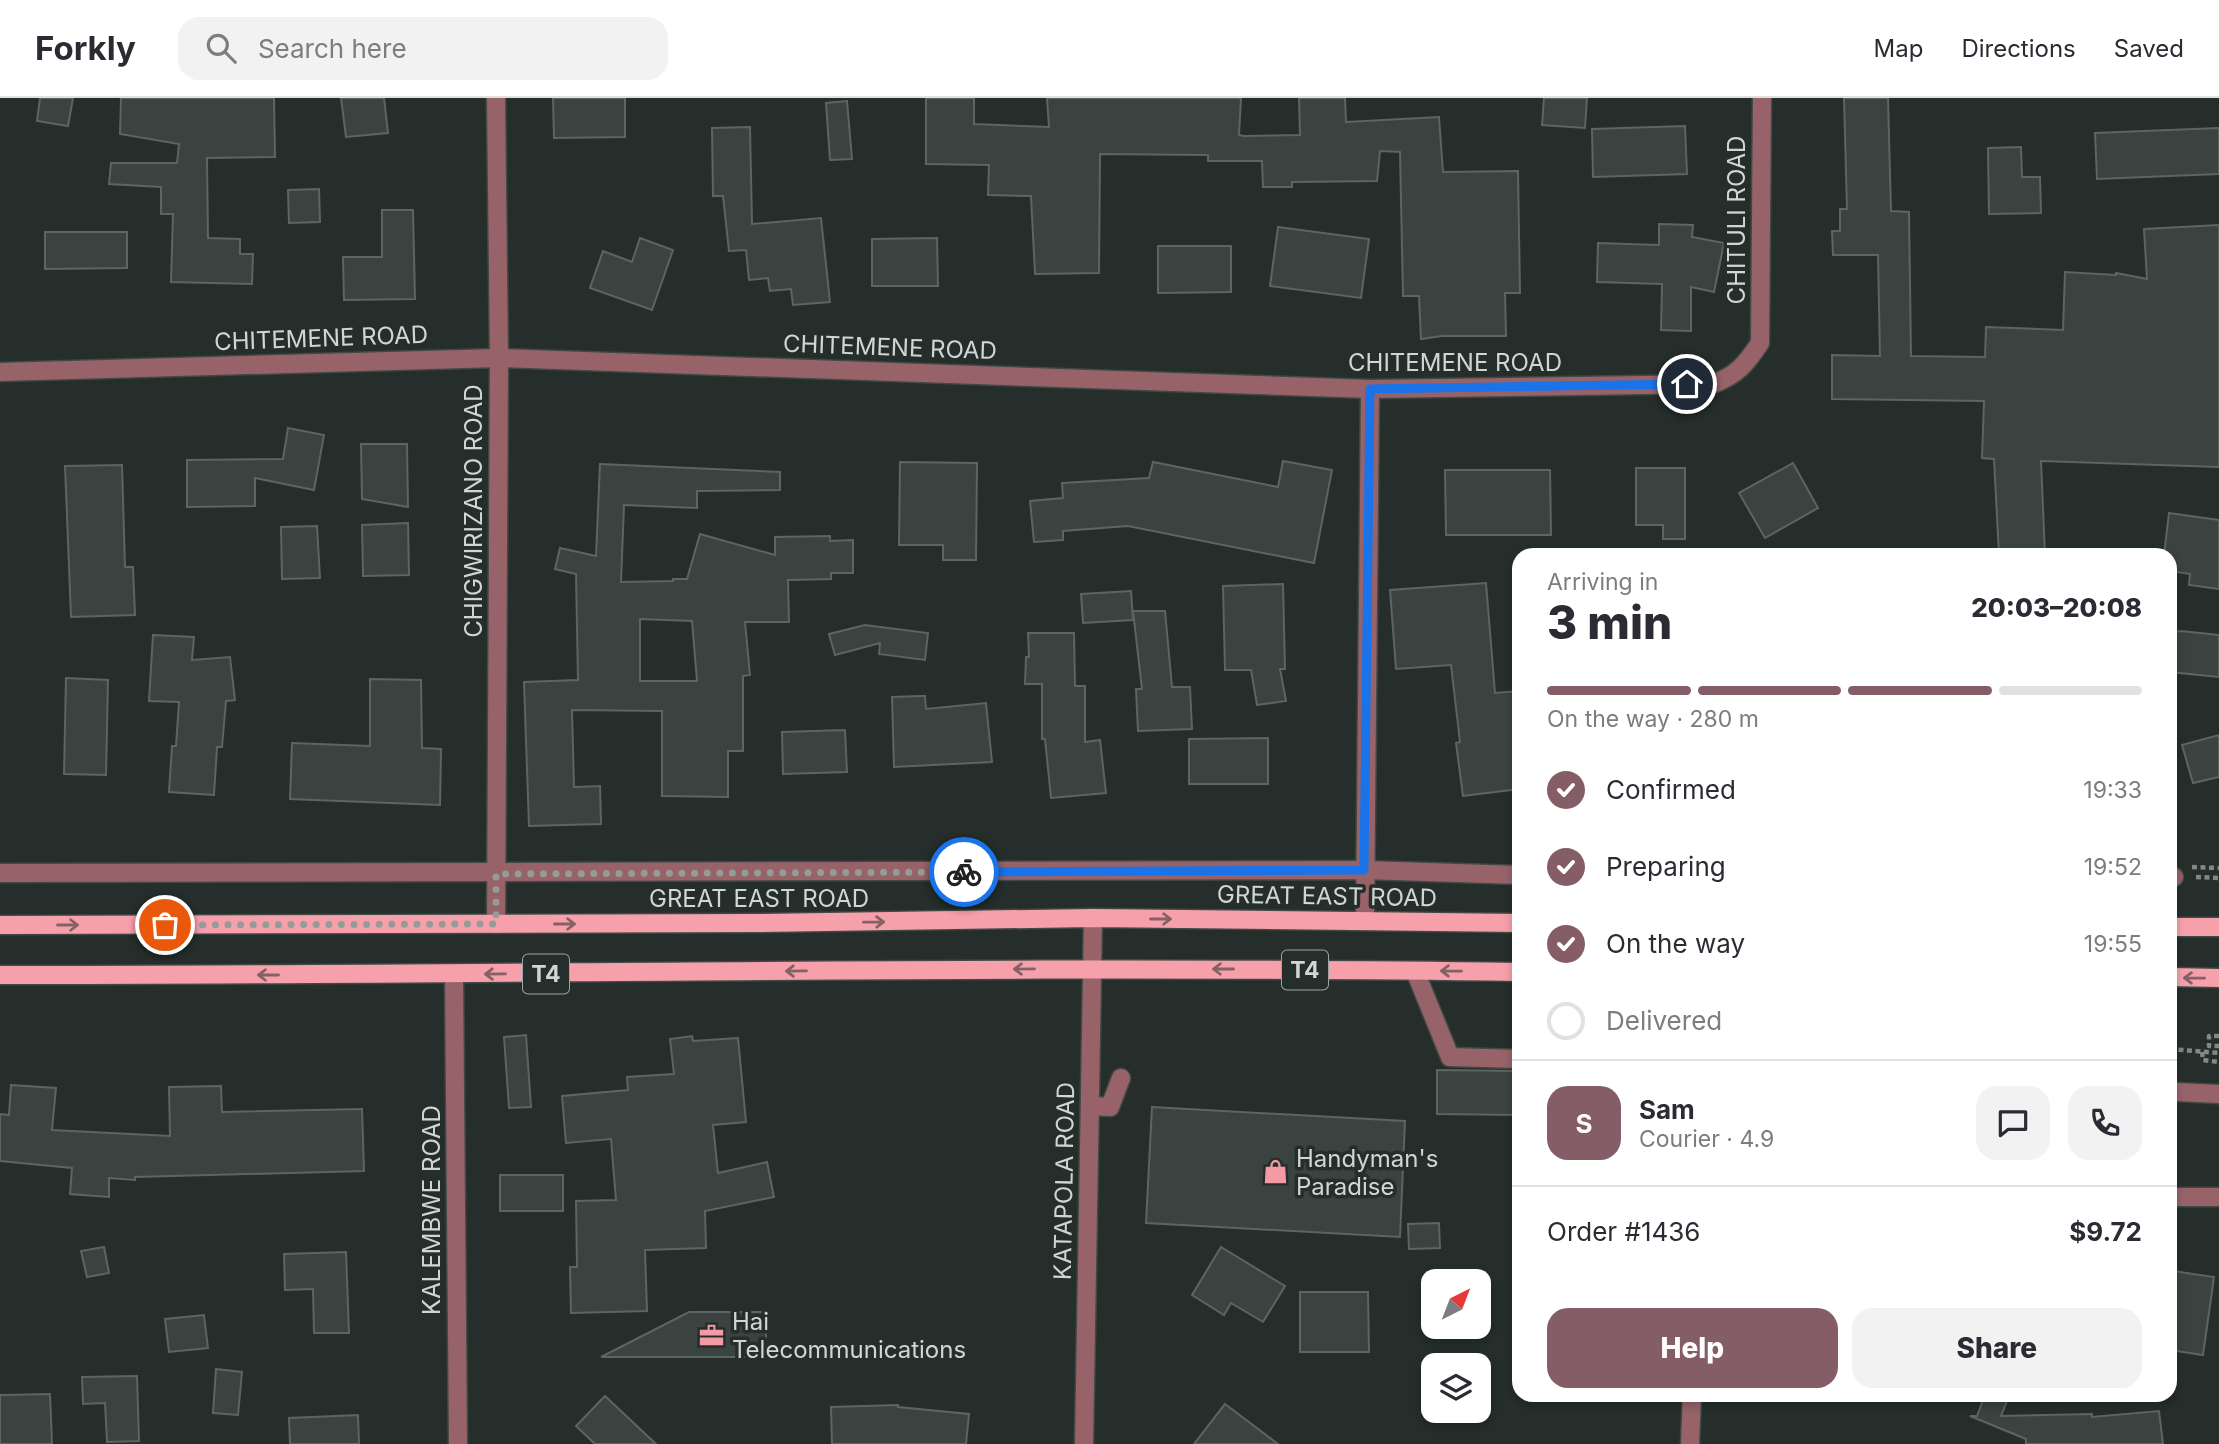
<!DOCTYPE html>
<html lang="en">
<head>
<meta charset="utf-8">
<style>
  :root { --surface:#fff; --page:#f2f2f3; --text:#2b2b33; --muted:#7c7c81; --line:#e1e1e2; --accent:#855d66 }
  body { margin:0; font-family:Inter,sans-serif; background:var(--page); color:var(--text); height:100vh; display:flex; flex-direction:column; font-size:26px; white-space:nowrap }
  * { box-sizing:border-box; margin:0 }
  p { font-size:23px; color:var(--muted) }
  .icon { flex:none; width:38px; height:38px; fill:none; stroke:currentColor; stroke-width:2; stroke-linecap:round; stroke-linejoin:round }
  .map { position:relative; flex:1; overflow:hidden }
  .drawer { position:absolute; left:1512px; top:450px; width:665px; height:854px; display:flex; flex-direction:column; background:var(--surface); border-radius:21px; box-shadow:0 4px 10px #0003 }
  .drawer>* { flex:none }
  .needle { width:46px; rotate:42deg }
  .tools { position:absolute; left:1421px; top:1171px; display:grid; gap:14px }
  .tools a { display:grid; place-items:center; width:70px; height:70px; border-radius:14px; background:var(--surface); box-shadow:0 4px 10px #0003; font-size:35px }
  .pin { position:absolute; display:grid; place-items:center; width:60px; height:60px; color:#fff; margin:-30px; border:4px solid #fff; border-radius:50%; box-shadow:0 2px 7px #0007 }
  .courier { position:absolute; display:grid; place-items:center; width:70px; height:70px; margin:-35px; border:5px solid #1a73e8; border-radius:50%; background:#fff; color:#222; box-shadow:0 2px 9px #0007 }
  .headline em { font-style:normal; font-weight:800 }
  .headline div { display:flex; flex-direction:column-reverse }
  .headline { display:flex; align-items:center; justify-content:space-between; height:119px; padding:0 35px }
  h1 { font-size:46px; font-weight:800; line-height:52px }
  .bar { display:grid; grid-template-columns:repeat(4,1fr); gap:10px 7px; align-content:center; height:84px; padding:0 35px }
  .bar i { height:9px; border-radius:5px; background:var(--line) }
  .bar .current { background:var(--accent) }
  .bar p { grid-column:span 4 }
  .line { display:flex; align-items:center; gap:18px; padding:0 35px; border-top:2px solid var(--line) }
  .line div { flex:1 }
  .round { display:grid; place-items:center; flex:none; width:74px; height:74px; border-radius:21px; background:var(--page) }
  ol { padding:0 35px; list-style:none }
  li { display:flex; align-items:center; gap:21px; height:77px }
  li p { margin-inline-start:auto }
  li .icon { padding:7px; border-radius:50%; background:var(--accent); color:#fff; stroke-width:4 }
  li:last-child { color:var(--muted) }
  li i { width:38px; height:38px; border:4px solid var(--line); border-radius:50% }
  .action { display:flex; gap:14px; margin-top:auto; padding:14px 35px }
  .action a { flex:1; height:80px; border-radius:21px; background:var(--accent); color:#fff; font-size:28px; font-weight:800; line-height:80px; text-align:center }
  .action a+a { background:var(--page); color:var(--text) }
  header { display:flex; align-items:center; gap:42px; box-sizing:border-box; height:98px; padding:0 35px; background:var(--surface); border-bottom:2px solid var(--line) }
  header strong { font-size:33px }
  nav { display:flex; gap:38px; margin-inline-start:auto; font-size:24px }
  .search { width:490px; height:63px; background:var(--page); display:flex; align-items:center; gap:18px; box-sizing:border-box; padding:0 24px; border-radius:21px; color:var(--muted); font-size:26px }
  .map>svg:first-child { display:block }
  .building { fill:#3a4340; stroke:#5b6561; stroke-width:2; fill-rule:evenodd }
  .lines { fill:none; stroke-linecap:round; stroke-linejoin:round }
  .minor-casing { stroke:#404946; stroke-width:21 }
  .major-casing { stroke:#404946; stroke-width:21 }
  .path { stroke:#818886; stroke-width:4.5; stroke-dasharray:5 3.5; stroke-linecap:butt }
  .minor { stroke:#976369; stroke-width:18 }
  .major { stroke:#f6a0ab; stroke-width:18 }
  .oneway { stroke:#836165 }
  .done { stroke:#949b99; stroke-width:7; stroke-dasharray:0 12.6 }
  .route { stroke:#1a73e8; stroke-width:9 }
  .labels { text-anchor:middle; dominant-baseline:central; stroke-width:7; stroke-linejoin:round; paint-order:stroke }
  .shield { fill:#252e2b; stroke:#9da4a1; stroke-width:2 }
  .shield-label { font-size:23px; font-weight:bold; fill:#d0d6d4 }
  .street-label { font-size:24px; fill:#d0d6d4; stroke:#252e2b }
  .poi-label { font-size:24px; fill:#d0d6d4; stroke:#252e2b; text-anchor:start }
</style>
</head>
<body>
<header>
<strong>Forkly</strong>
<div class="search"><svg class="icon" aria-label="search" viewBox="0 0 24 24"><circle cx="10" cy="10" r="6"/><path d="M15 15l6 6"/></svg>Search here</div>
<nav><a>Map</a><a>Directions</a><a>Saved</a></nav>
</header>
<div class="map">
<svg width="2219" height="1346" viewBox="0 0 2219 1346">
  <rect width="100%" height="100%" fill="#252e2b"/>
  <g class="building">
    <path d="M40,0H73L68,28L37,23Z"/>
    <path d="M121,0H274L275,59L207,60L208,140L240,141V156H253L252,186L171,184L173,116H161V89L109,86L111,65H177L179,46L120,36Z"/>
    <path d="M341,0H384L388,35L346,39Z"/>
    <path d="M553,0H625V39L554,40Z"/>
    <path d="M926,0H974V26L1049,29L1047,0H1241L1239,37L1244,38L1300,37L1299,0H1345L1346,24L1439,19L1443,74L1518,73L1520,195H1505L1506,238H1442L1421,241L1419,198H1403L1400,54L1380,53L1377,83L1292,84V89H1263L1262,63H1208V57L1100,56L1099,175L1035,176L1031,98L988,97L989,67L926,66Z"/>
    <path d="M1544,0H1587L1585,30L1542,27Z"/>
    <path d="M1844,0H1888L1891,113L1909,114L1911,258L1985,259L1986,229L2063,232L2065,174L2116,177V175L2147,181L2144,131L2219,127V369L2041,363L2045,457H1999L1994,361L1982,360L1984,303L1832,301V257L1880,258L1878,157H1833L1832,133H1840V111H1847Z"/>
    <path d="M847,3L852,61L830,62L826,5Z"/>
    <path d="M1685,28L1687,76L1593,79L1592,31Z"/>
    <path d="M750,29L752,126L821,120L830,204L793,207L791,191L770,193L768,180L749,182L746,152L729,153L723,98H713L712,30Z"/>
    <path d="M2219,30V76L2097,81L2095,35Z"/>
    <path d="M2021,49L2022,79H2040L2041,115L1989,116L1988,50Z"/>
    <path d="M319,91L320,124L289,125L288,92Z"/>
    <path d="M382,112H413L415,201L344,202L343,159H382Z"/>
    <path d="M1659,126L1693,127L1692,139L1724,145L1714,194L1691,189V233L1661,232L1662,186L1597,184L1598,145L1659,147Z"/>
    <path d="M1278,129L1369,141L1361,200L1270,188Z"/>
    <path d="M45,134H127V170L45,171Z"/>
    <path d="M640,140L673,152L652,212L590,190L603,153L632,164Z"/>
    <path d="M937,140L938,188H872V141Z"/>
    <path d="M1158,148H1231V194L1158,195Z"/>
    <path d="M288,330L324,337L314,392L255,380V408L187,409V362L283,361Z"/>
    <path d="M361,346H407L408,409L362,401Z"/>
    <path d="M1283,363L1332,372L1314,465L1128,428L1063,433V442L1034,444L1030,403L1063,400L1062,385L1149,380L1153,364L1278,389Z"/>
    <path d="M900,364L977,365L976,462H943V447H899Z"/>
    <path d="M1793,365L1818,410L1765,440L1739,395Z"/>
    <path d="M600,366L780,374V392L697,393V410L624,407L621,484L673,483V481H687L700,436L775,457V439L830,438V443L853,442V475H831V481L788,482L789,524H745L750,577L743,578V653H728V699L662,698V613L572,612L574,689L600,688L601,726L529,728L524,584L578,582L576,476L555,471L560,450L596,458ZM640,521L692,523L697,583H640Z"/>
    <path d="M122,367L125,469H133L135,517L71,519L65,368Z"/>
    <path d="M1636,370H1685V441H1663V427H1636Z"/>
    <path d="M1445,372H1550L1551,437H1446Z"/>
    <path d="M2169,415L2219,422V491L2189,487L2190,476L2170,473V457H2164Z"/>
    <path d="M408,425L409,477L363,478L362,427Z"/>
    <path d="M317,428L320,480L282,481L281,429Z"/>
    <path d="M1486,485L1495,595L1519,593V691L1463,698L1456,645L1460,644L1451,567L1396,571L1390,492Z"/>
    <path d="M1283,486L1285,571H1280L1286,603L1257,607L1251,572H1225L1223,488Z"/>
    <path d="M1131,493L1133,522L1083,525L1081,496Z"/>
    <path d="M1133,513H1165L1172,589H1190L1192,631L1138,633L1136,591H1142Z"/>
    <path d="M865,527L928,535L925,562L879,556L880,545L835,557L829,536Z"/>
    <path d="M2181,533L2219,537V579L2170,574V535Z"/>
    <path d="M1028,535H1074L1075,588H1085V644L1100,642L1106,695L1051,700L1045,641H1042V586H1025L1026,559H1029Z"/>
    <path d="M153,537L194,539L192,562L230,559L235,602L226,603L222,649H217L214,697L169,694L172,648H176L179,604L149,603Z"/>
    <path d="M66,580L108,582L106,677L64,676Z"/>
    <path d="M370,581L421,582L422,650L441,651L440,707L290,701L292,645L370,648Z"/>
    <path d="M920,598H925L926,611L986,605L992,664L894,669L892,599Z"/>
    <path d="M845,632L847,674L783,676L782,634Z"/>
    <path d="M2219,637V679L2193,685L2182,647Z"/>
    <path d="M1268,640V686H1189V641Z"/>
    <path d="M526,937L531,1009L509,1010L504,939Z"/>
    <path d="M692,938L693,943L738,940L746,1024L713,1027L718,1075L767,1064L774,1099L705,1113L706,1150L645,1152L647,1213L571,1215L570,1169H577L576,1103L616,1102L611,1041L566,1045L562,998L628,992L627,979L674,976L670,941Z"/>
    <path d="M1437,972L1519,973V1017L1437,1016Z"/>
    <path d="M11,987L56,990L52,1032L170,1038L169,989L221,988L222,1014L362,1011L364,1073L135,1079V1082L109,1080V1099L70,1096L72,1070L0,1063V1016L9,1017Z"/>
    <path d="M1152,1009L1405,1023L1400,1139L1146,1125Z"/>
    <rect x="500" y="1077" width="63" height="36"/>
    <path d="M1439,1125L1440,1150L1409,1151L1408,1126Z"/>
    <path d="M104,1149L109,1175L87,1179L81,1153Z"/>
    <path d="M1221,1149L1285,1188L1263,1224L1231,1205L1224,1217L1192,1197Z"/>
    <path d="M346,1154L349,1235H314L313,1191L285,1192L284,1156Z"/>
    <path d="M2173,1173L2214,1179L2203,1257L2170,1252V1198Z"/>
    <path d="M1300,1194H1368L1369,1254H1300Z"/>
    <path d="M689,1214H766V1259H601Z"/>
    <path d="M204,1217L208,1250L169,1254L165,1221Z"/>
    <path d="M216,1271L242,1274L238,1317L213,1315Z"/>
    <path d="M137,1278L139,1343L107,1344L105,1305L83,1306L82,1279Z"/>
    <path d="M50,1296L52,1346H0V1297Z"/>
    <path d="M1985,1297L2007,1303L2001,1318L2092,1316V1319L2159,1313L2163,1346H2026V1341L1970,1318H1977Z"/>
    <path d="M605,1298L656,1346H595L576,1328Z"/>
    <path d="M1225,1306L1278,1346H1194Z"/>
    <path d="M898,1307V1309L969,1316L966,1346H832L831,1309Z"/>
    <path d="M358,1317L359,1346H290L289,1320Z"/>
  </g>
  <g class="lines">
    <defs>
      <g id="minor">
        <path d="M496,0L499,260L496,826"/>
        <path d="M0,274L499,260L1370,291L1713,286C1737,277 1746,266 1760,245L1762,0"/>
        <path d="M0,775L1364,772L1519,777"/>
        <path d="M2170,779H2174"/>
        <path d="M1365,822L1370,291"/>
        <path d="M1415,873L1450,959L1519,961"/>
        <path d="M454,877L458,1346"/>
        <path d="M2177,994L2219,996"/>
        <path d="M1090,1008L1110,1009L1121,980"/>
        <path d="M2170,1099H2219"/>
        <path d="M1084,1346L1093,820"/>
        <path d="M1690,1346L1692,1297"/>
      </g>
      <g id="major">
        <path d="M0,827L757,825L1093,820L1519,825"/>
        <path d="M2170,829H2219"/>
        <path d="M0,877C506,877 1013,867 1519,874"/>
        <path d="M2170,879L2219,880"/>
      </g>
    </defs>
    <use href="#minor" class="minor-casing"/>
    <use href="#major" class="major-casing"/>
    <g class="path">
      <path d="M2192,769L2219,770"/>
      <path d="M2196,779L2219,780"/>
      <path d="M2219,938H2209V948H2219"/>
      <path d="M2170,951L2219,955"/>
      <path d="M2202,954L2203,962L2219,964"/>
    </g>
    <use href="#minor" class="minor"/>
    <use href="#major" class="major"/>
  </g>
  <defs><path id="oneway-shaft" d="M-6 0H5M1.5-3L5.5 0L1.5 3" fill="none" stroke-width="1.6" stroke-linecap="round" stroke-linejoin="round" transform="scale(1.75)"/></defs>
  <g class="oneway">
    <use href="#oneway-shaft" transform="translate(1161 821)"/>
    <use href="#oneway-shaft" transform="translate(874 824) rotate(-1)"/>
    <use href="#oneway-shaft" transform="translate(565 826)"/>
    <use href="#oneway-shaft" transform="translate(68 827)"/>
    <use href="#oneway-shaft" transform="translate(1024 871) rotate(179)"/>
    <use href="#oneway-shaft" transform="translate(1223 871) rotate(-180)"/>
    <use href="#oneway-shaft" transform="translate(796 873) rotate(179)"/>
    <use href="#oneway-shaft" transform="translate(1451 873) rotate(-179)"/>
    <use href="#oneway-shaft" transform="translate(495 876) rotate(179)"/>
    <use href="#oneway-shaft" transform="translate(268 877) rotate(180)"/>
    <use href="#oneway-shaft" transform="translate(2194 880) rotate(-179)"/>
  </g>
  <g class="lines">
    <path class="done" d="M165,827L496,826V776L964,774"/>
    <path class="route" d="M964,774L1364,772L1370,291L1687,286"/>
  </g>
  <defs>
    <symbol id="shop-bare" viewBox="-9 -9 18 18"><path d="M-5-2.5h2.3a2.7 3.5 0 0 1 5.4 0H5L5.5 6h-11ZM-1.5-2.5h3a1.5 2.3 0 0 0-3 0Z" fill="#f49aa5" stroke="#252e2b" stroke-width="2.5" paint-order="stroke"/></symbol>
    <symbol id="office-bare" viewBox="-9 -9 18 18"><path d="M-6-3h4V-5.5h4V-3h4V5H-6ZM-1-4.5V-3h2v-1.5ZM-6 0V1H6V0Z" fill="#f49aa5" stroke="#252e2b" stroke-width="2.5" paint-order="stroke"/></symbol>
  </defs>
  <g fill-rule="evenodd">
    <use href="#shop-bare" x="1258" y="1056" width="35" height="35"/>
    <use href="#office-bare" x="694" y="1220" width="35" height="35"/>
  </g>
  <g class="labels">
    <g class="shield">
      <rect x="1282" y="852.5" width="46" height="39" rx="5"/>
      <rect x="523" y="856.5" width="46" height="39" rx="5"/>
    </g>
    <g class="shield-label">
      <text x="1305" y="872">T4</text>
      <text x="546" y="876">T4</text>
    </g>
    <g class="street-label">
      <text transform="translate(1736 122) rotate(-90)">CHITULI ROAD</text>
      <text transform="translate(321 240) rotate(-2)">CHITEMENE ROAD</text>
      <text transform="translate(890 249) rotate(2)">CHITEMENE ROAD</text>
      <text x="1455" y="264">CHITEMENE ROAD</text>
      <text transform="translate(473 413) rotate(-90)">CHIGWIRIZANO ROAD</text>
      <text transform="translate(1327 798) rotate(1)">GREAT EAST ROAD</text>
      <text x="759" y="800">GREAT EAST ROAD</text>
      <text transform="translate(1064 1083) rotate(-89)">KATAPOLA ROAD</text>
      <text transform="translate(431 1112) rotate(-90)">KALEMBWE ROAD</text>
    </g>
    <g class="poi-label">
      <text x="1296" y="1060">Handyman's<tspan x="1296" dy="28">Paradise</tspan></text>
      <text x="732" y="1223">Hai<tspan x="732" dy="28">Telecommunications</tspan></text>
    </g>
  </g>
</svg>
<div class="tools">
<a><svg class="needle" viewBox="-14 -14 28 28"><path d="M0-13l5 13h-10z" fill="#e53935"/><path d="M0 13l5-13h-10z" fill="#7c7c81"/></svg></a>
<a><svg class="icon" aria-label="layers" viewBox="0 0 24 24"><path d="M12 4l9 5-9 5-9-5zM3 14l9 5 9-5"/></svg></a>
</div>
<div class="pin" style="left:165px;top:827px;background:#ea580c"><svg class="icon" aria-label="bag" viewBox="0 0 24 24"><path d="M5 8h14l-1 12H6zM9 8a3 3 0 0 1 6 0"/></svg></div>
<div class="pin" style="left:1687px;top:286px;background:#1f2937"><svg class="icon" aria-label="home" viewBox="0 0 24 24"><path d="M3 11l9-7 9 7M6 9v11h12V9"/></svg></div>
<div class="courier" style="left:964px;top:774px"><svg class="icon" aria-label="bike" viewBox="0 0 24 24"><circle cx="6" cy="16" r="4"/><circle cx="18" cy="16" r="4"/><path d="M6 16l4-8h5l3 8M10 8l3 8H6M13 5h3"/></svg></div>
<section class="drawer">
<div class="headline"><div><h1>3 min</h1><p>Arriving in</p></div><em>20:03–20:08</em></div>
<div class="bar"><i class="current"></i><i class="current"></i><i class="current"></i><i></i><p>On the way · 280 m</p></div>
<ol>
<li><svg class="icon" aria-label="check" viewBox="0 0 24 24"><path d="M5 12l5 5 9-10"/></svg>Confirmed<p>19:33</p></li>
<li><svg class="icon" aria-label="check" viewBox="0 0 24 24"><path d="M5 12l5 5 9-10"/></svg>Preparing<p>19:52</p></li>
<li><svg class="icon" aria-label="check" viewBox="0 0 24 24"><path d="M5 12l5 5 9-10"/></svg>On the way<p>19:55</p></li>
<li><i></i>Delivered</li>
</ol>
<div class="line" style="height:126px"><b class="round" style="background:var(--accent);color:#fff">S</b><div><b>Sam</b><p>Courier · 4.9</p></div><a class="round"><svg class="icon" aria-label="chat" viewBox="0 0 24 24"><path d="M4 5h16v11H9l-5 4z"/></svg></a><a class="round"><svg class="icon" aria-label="phone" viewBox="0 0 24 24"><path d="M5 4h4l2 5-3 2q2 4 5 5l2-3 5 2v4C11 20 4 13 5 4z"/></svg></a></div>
<div class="line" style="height:91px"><div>Order #1436</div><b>$9.72</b></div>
<div class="action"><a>Help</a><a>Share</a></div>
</section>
</div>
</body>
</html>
